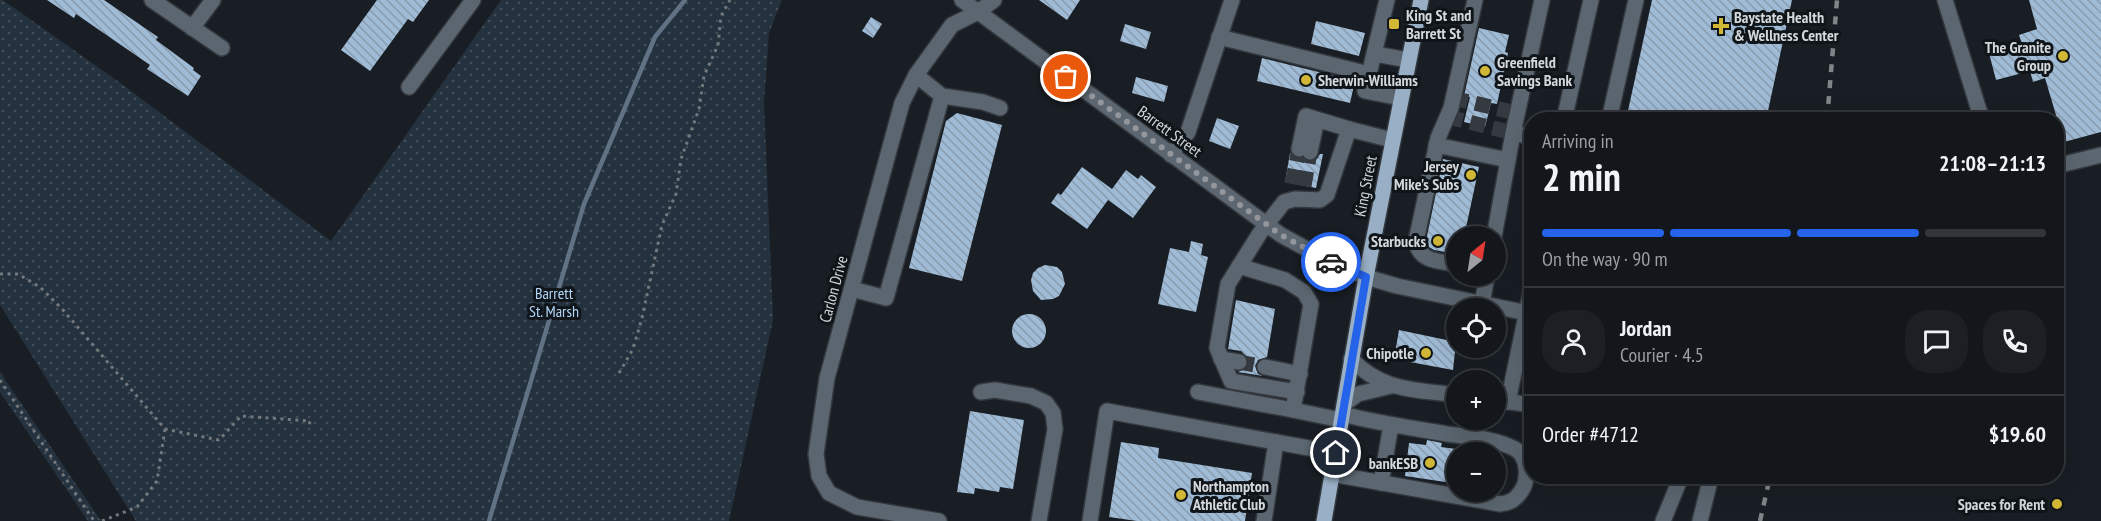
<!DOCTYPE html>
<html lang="en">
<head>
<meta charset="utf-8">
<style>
  :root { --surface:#13161b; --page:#1c1f24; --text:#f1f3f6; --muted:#9d9fa3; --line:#32353a; --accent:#2563eb }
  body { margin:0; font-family:"PT Sans Narrow",sans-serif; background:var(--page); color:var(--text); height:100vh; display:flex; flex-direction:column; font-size:22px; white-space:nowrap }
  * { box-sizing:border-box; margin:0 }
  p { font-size:20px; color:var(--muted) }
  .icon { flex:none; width:33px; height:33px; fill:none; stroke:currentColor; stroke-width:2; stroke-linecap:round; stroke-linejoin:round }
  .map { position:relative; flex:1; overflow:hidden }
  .panel { position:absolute; left:1524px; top:112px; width:540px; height:372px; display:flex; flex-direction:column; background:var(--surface); border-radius:24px; box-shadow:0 6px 24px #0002,0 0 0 2px var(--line) }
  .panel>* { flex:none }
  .needle { width:39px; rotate:30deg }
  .controls { position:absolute; left:1446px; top:226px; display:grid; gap:12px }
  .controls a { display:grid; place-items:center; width:60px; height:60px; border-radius:50%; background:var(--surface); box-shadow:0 6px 24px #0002,0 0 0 2px var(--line); font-size:30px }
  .pin { position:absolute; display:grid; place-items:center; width:51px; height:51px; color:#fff; margin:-26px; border:3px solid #fff; border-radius:50%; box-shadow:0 2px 6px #0007 }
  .courier { position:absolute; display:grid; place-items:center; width:60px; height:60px; margin:-30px; border:4px solid #2563eb; border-radius:50%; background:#fff; color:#222; box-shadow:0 2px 8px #0007 }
  .head em { font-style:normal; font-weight:700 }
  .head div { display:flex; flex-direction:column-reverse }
  .head { display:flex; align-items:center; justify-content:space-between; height:102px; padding:0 18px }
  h1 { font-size:39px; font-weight:700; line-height:45px }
  .bar { display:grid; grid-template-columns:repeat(4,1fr); gap:9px 6px; align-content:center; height:72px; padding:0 18px }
  .bar i { height:8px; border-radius:4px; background:var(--line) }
  .bar .active { background:var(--accent) }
  .bar p { grid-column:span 4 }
  .line { display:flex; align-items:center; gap:15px; padding:0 18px; border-top:2px solid var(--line) }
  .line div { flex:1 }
  .round { display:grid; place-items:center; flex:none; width:63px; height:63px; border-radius:24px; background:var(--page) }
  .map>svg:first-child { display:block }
  .park { fill:url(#park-dots) }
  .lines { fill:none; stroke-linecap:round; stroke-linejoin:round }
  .stream { stroke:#607283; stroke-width:4.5 }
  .building { fill:url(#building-back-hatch) }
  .minor-tunnel { stroke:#353a40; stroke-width:15; stroke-dasharray:15 8; stroke-linecap:butt }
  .minor-casing { stroke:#33383e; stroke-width:18 }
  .major-casing { stroke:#33383e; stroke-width:18 }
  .path { stroke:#73787d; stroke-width:3; stroke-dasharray:3 4.5; stroke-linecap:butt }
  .minor { stroke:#5b6670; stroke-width:15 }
  .major { stroke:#98afc5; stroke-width:15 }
  .rail { stroke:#808589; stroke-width:4.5; stroke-dasharray:8 8; stroke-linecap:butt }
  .done { stroke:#93979c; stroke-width:6; stroke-dasharray:0 10.8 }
  .route { stroke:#2563eb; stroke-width:8 }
  .poi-dot { fill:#d1b736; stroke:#10151a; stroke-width:2 }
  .labels { text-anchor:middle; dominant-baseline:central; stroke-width:6; stroke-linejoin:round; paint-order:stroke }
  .poi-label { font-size:16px; font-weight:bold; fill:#d4d8dc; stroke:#10151a; text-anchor:end }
  .street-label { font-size:16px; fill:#d4d8dc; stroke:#10151a }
  .park-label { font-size:16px; fill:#b2d7fa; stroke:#10151a }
</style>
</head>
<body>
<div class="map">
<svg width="2101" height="521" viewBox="0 0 2101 521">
  <defs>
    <pattern id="park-dots" width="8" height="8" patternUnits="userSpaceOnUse" patternTransform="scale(1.5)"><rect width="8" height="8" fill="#24313e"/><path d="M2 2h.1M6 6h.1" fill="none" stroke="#434e59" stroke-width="1.8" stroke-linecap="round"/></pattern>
    <pattern id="building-back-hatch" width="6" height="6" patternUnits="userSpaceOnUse" patternTransform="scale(1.5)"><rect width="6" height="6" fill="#a0bbd5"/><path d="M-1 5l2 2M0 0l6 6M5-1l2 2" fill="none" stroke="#889cb0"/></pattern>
  </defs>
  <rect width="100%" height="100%" fill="#191e24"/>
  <g class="park">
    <path d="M0,0H3L119,82L331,241L501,0H782L769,33L764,103L773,320L729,521H136L0,305Z"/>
    <path d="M0,371L4,378L101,521H88L0,392Z"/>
  </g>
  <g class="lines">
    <path class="stream" d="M489,521L584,204L655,37L685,0"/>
  </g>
  <g class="building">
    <path d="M47,0H104L158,37L156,40L194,68L193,70L201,76L188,96L147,69L150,65L76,14L74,18Z"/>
    <path d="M377,0H429L413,22L408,19L370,71L341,50Z"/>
    <path d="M1039,0H1080L1067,20Z"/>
    <path d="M1652,0H1792L1766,120H1626Z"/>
    <path d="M2029,0H2101V132L2064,142L2045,78L2033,82L2030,71L1996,80L1989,53L2022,44L2019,35L2037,29Z"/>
    <path d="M871,17L882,24L873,38L862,31Z"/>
    <path d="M1316,21L1365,33L1359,56L1311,44Z"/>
    <path d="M1125,24L1151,32L1146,49L1120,41Z"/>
    <path d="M1479,28L1509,35L1505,52L1508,53L1497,104L1491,103L1485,127L1464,122L1470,97L1464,96Z"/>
    <path d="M1262,58L1355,81L1350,103L1257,81Z"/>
    <path d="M1136,77L1168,86L1164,102L1132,93Z"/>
    <path d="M957,113L1002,125L962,281L909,268L946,121Z"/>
    <path d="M1217,118L1239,126L1230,149L1209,141Z"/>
    <path d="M1290,153L1296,158H1303L1308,162L1317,159L1320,154H1323L1316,188L1285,182Z"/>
    <path d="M1443,159L1479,167L1464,237H1456V254L1434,250L1429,247L1426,241Z"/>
    <path d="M1082,167L1112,189L1126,170L1138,179L1141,175L1156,187L1133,218L1108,200L1087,229L1051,203L1058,193L1061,195Z"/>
    <path d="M1191,241L1203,244L1201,255L1208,257L1196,312L1158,304L1170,248L1189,252Z"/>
    <path d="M1045,265L1057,267L1062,272L1065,284L1059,296L1053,299L1041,300L1033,291L1031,280L1033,273L1038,268Z"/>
    <path d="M1236,300L1275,309L1267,357L1258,360L1255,366L1258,374L1263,376L1238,372L1247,368L1248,358L1241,351L1228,349Z"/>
    <circle cx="1029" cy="331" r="17"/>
    <path d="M1399,330L1456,342L1453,370L1394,359Z"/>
    <path d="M970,411L1024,420L1013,489L1000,487L999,492L975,488L974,494L957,492Z"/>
    <path d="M1427,440L1442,443L1441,447L1456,449L1452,483L1405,476L1409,443L1426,445Z"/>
    <path d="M1121,442L1159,448L1158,458L1252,473L1245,521H1137L1109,517Z"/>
  </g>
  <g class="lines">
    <g class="minor-tunnel">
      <path d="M1453,98L1516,113"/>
      <path d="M1448,117L1513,133"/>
      <path d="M1292,184L1299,149"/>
      <path d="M1304,186L1310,152"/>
      <path d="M1239,362L1265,367"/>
    </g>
    <defs>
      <g id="minor">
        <path d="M152,0L222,48"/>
        <path d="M962,0L1266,224L1281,235L1329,261L1366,277L1397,286L1532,314"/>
        <path d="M1387,0L1365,91L1400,98"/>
        <path d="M1945,0L1982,120"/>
        <path d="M192,28L213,0"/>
        <path d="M1219,37L1369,74"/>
        <path d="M1375,54L1408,60"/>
        <path d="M916,75L942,96L983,102L1000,108"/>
        <path d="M409,87L473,0"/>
        <path d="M1564,120L1591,0"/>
        <path d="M1609,120L1636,0"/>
        <path d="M1349,129L1392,140"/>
        <path d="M1532,137L1513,133L1542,0"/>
        <path d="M1436,145L1508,160"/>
        <path d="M1310,152L1317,120"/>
        <path d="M1171,155L1188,132L1232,0"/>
        <path d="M2056,166L2101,155"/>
        <path d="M1494,237L1513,133"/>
        <path d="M1456,264C1439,261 1419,262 1416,241L1438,138L1451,108L1475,0"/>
        <path d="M1239,266L1285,280L1304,292L1311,304L1293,410L1341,420"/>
        <path d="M852,289L886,298L942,96"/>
        <path d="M1482,304L1487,276"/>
        <path d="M1221,359L1239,362"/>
        <path d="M1351,359C1383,392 1415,389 1456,395"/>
        <path d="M1265,367L1300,374"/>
        <path d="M981,392L995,390L1031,396L1046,403L1053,413L1055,429L1039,521"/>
        <path d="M1198,392L1293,410"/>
        <path d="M1297,392L1231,381L1217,348L1228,284L1260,233L1284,202L1295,199L1320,200L1327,195L1349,129L1306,116L1299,149"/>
        <path d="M1496,400L1532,405"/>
        <path d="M1508,402L1532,286"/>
        <path d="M1344,404L1358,394L1391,386"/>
        <path d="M1332,474L1500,504C1511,503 1516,499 1522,490C1529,478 1528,456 1515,449C1495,438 1469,437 1447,434C1412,428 1377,423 1342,414"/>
        <path d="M1381,483L1391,425"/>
        <path d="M939,521L857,507L829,493L819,476L816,454L827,378L902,103L916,75L952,25L978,12L994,0"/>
        <path d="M1090,521L1107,411L1336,453"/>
        <path d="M1264,521L1276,442"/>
        <path d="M1663,521L1681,477"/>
        <path d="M1700,521L1711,477"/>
      </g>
      <path id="major" d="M1324,521L1366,277L1421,0"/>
    </defs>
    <use href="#minor" class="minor-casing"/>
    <use href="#major" class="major-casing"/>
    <g class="path">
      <path d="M0,274H18L40,287L63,310L165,429L219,440L241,416L310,421L309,426"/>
      <path d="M619,373L633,349L642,318L662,225L676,194L681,159L699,109L704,76L718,45L721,16L730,0"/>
      <path d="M0,380L94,521"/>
      <path d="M102,521L137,507L157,481L165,429"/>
    </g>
    <use href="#minor" class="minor"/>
    <use href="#major" class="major"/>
    <g class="rail">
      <path d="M1827,120L1837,0"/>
      <path d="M1760,521L1770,477"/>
    </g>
  </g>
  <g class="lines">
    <path class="done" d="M1066,77L1281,235L1331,262"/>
    <path class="route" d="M1331,262L1366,277L1336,453"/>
  </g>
  <g class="poi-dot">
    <rect x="1388" y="18" width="12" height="12" rx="3"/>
    <path d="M1718 17h6v6h6v6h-6v6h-6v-6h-6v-6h6z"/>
    <circle cx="2063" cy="56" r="6"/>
    <circle cx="1485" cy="71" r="6"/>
    <circle cx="1306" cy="80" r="6"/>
    <circle cx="1471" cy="175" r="6"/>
    <circle cx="1438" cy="241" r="6"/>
    <circle cx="1426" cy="353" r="6"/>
    <circle cx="1430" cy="463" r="6"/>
    <circle cx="1181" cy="495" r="6"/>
    <circle cx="2057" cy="504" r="6"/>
  </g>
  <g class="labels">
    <g class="poi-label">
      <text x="1406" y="15" text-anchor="start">King St and<tspan x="1406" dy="18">Barrett St</tspan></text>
      <text x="1734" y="17" text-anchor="start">Baystate Health<tspan x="1734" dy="18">&amp; Wellness Center</tspan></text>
      <text x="2051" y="47">The Granite<tspan x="2051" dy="18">Group</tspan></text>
      <text x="1497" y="62" text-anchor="start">Greenfield<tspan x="1497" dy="18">Savings Bank</tspan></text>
      <text x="1318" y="80" text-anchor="start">Sherwin-Williams</text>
      <text x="1459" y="166">Jersey<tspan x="1459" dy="18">Mike's Subs</tspan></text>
      <text x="1426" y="241">Starbucks</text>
      <text x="1414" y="353">Chipotle</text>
      <text x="1418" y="463">bankESB</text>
      <text x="1193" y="486" text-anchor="start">Northampton<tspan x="1193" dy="18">Athletic Club</tspan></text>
      <text x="2045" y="504">Spaces for Rent</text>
    </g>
    <g class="street-label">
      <text transform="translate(1170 131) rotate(36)">Barrett Street</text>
      <text transform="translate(1365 186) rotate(-79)">King Street</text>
      <text transform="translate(833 289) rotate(-75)">Carlon Drive</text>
    </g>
    <g class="park-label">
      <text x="554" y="293">Barrett<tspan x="554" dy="18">St. Marsh</tspan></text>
    </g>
  </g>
</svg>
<div class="controls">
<a><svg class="needle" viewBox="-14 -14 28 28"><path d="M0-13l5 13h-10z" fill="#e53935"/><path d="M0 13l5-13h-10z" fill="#9d9fa3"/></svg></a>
<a><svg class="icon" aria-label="locate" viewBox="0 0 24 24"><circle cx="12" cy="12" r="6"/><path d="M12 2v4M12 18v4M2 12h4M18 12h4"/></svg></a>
<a>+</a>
<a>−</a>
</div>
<div class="pin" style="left:1066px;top:77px;background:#ea580c"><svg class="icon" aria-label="bag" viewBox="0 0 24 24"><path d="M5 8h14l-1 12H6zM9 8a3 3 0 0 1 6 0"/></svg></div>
<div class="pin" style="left:1336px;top:453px;background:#1f2937"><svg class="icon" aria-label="home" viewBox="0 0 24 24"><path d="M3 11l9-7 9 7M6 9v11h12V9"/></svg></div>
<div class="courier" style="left:1331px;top:262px"><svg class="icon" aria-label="car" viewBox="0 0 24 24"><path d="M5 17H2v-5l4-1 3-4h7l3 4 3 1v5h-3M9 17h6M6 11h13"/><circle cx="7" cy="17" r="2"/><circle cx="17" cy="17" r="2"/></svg></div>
<section class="panel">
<div class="head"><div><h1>2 min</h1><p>Arriving in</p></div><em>21:08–21:13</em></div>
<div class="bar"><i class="active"></i><i class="active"></i><i class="active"></i><i></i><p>On the way · 90 m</p></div>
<div class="line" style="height:108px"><a class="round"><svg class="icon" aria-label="person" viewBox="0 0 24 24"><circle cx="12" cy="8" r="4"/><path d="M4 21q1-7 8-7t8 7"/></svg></a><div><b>Jordan</b><p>Courier · 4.5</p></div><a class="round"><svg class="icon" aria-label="chat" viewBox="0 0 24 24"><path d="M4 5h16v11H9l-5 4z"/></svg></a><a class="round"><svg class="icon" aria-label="phone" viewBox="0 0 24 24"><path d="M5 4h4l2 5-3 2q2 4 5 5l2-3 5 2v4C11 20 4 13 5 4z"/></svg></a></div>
<div class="line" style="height:78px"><div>Order #4712</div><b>$19.60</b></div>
</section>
</div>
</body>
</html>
